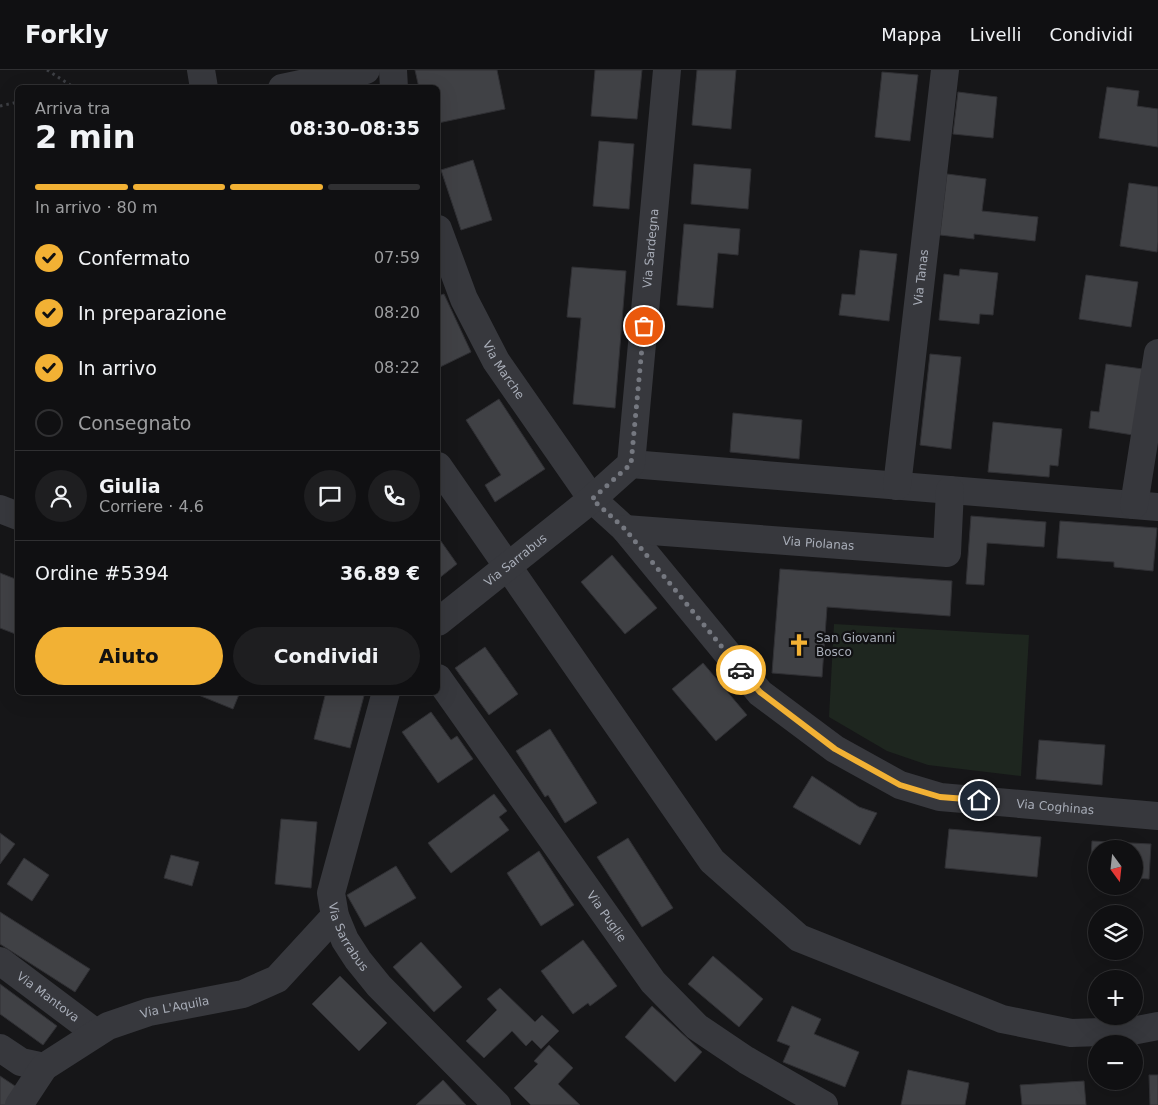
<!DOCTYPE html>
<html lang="it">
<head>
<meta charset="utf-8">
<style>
  :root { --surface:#101012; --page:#1e1e20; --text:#f1f3f6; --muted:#9c9d9f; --line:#303032; --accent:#f2b134 }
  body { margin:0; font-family:"DejaVu Sans",sans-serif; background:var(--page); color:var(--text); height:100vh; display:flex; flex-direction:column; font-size:19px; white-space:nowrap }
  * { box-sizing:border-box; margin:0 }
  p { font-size:16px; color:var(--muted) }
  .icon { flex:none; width:28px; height:28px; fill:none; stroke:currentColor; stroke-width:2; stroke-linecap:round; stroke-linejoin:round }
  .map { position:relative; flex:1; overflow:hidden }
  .details { position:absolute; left:15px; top:15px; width:425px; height:610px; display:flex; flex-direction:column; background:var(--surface); border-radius:8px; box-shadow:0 5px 20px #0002,0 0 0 1px var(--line) }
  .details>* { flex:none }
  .needle { width:32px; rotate:165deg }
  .buttons { position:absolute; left:1088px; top:770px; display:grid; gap:10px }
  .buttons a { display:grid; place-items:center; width:55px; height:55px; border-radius:50%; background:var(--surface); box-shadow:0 5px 20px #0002,0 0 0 1px var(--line); font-size:25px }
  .pin { position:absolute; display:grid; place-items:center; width:42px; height:42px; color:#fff; margin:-21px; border:2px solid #fff; border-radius:50%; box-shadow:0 1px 5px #0007 }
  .courier { position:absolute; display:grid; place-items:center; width:50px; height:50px; margin:-25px; border:4px solid #f2b134; border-radius:50%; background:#fff; color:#222; box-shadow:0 1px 6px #0007 }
  .summary em { font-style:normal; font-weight:600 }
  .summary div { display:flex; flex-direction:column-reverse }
  .summary { display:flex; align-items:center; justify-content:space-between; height:85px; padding:0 20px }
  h1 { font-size:32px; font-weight:600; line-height:38px }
  .bar { display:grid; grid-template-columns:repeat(4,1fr); gap:8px 5px; align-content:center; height:60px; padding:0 20px }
  .bar i { height:6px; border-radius:4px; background:var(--line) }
  .bar .active { background:var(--accent) }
  .bar p { grid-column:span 4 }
  .line { display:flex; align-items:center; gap:12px; padding:0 20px; border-top:1px solid var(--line) }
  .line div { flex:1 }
  .round { display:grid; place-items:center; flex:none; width:52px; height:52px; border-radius:26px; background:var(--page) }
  ol { padding:0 20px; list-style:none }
  li { display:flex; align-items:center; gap:15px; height:55px }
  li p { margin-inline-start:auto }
  li .icon { padding:5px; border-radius:50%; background:var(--accent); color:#111; stroke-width:4 }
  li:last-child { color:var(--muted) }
  li i { width:28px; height:28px; border:2px solid var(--line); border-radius:50% }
  .primary-button { display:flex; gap:10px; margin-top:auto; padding:10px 20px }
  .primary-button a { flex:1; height:58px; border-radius:30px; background:var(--accent); color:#111; font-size:20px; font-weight:600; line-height:58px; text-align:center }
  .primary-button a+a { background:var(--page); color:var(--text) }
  header { display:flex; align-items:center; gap:30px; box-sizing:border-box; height:70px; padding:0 25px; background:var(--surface); border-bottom:1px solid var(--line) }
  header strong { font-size:24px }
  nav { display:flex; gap:28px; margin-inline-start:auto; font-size:18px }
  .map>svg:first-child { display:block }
  .green { fill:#1e261f }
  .building { fill:#404145; stroke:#303034 }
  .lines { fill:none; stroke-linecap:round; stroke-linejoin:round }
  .path { stroke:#3d3f44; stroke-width:3; stroke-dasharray:2.5 4; stroke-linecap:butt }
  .minor { stroke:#37383d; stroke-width:28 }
  .done { stroke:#757880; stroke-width:5; stroke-dasharray:0 9 }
  .route { stroke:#f2b134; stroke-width:6 }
  .labels { text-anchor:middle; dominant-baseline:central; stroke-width:4.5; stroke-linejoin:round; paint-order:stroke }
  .street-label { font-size:12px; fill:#a8adb8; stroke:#111113 }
  .poi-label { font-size:12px; fill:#a8adb8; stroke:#111113; text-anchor:start }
</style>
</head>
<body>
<header>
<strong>Forkly</strong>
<nav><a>Mappa</a><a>Livelli</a><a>Condividi</a></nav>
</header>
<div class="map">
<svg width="1158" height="1035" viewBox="0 0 1158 1035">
  <rect width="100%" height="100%" fill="#161618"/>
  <path class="green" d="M834,554L1029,565L1021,706L928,695L887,681L829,647Z"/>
  <g class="building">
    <path d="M415,0H497L505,39L438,53V18H419Z"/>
    <path d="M595,0H642L637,49L591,46Z"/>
    <path d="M697,0H736L731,59L692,55Z"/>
    <path d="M882,2L918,5L910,71L875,67Z"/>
    <path d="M1107,17L1139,21L1137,36L1158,39V77L1099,68Z"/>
    <path d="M958,22L997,27L993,68L953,64Z"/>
    <path d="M599,71L634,74L629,139L593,136Z"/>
    <path d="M473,90L492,150L461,160L441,100Z"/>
    <path d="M694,94L751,99L748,139L691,134Z"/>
    <path d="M947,104L986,109L982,141L1038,147L1035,171L974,164V169L940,165Z"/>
    <path d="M1129,113L1158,117V172L1157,182L1120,176Z"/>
    <path d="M684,154L740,159L738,185L718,183L713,238L677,235Z"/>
    <path d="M860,180L897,184L889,251L839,245L842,224L855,225Z"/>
    <path d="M572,197L626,201L615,338L573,334L581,248L567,247Z"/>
    <path d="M960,199L998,203L993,245L980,244L979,254L939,250L944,204L959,206Z"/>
    <path d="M1086,205L1138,212L1131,257L1079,249Z"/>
    <path d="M444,224L471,282L438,298V226Z"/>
    <path d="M930,284L961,287L951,379L920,375Z"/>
    <path d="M1106,294L1143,299L1133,365L1089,358L1091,341L1099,342Z"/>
    <path d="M499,329L545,399L495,432L485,415L501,405L466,350Z"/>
    <path d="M733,343L802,350L799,389L730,382Z"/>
    <path d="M993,352L1062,359L1058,396L1050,395L1049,407L988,402Z"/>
    <path d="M971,446L1046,452L1044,477L987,473L984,515L966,514Z"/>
    <path d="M1060,451L1157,458L1153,501L1114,497V492L1057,488Z"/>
    <path d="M438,467L457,494L438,509Z"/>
    <path d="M612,485L657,538L625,564L581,512Z"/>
    <path d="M780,499L952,511L950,546L827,537L822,607L772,603Z"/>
    <path d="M0,503L18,510V565L0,558Z"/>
    <path d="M485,577L518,624L489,645L455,598Z"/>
    <path d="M703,593L747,645L716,671L672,619Z"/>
    <path d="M191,622H240L233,639Z"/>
    <path d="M326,622H365L350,678L314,669Z"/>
    <path d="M431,642L451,670L457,666L473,689L438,713L402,662Z"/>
    <path d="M550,659L597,733L565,753L548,725L545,727L516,681Z"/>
    <path d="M1039,670L1105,675L1102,715L1036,709Z"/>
    <path d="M812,706L859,737L877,743L860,775L793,737Z"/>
    <path d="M494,724L507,741L499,747L509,760L451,803L428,773Z"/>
    <path d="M281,749L317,752L311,818L275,814Z"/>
    <path d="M949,759L1041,767L1037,807L945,798Z"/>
    <path d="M0,763L15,774L0,794Z"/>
    <path d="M628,768L673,838L642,857L597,787Z"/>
    <path d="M1092,771L1151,774L1149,809L1134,808V779H1096V805H1090Z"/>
    <path d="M539,781L574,835L541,856L507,803Z"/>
    <path d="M171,785L199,792L192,816L164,808Z"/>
    <path d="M24,788L49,805L32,831L7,814Z"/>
    <path d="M396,796L416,828L365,857L347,825Z"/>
    <path d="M0,842L90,899L75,922L0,874Z"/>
    <path d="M583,870L617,916L590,936L588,933L573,944L541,901Z"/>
    <path d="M421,872L462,917L434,942L393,897Z"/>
    <path d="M713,886L763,929L739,957L688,914Z"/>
    <path d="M340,906L387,953L359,981L312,934Z"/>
    <path d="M0,914L57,956L43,975L0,944Z"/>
    <path d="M500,918L535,952L542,945L559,961L541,979L532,970L526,976L512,961L484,988L466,971L497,940L487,929Z"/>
    <path d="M652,936L702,982L675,1012L625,967Z"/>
    <path d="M792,936L821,949L814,964L859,982L845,1017L783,992L790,976L777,971Z"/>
    <path d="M549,975L573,998L558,1014L580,1035H531L514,1018L538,994L534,991Z"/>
    <path d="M908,1000L969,1013L965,1035H901Z"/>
    <path d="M1149,1005H1158V1035H1150Z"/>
    <path d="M0,1006L21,1020L11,1035H0Z"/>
    <path d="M443,1010L466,1035H416Z"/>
    <path d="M1084,1011L1086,1035H1022L1020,1015Z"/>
  </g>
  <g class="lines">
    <g class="path">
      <path d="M47,0L75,18"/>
      <path d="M0,36L18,32"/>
    </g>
    <g class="minor">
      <path d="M201,0L204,18"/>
      <path d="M393,0L394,18"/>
      <path d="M282,18L366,0"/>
      <path id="s1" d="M438,159L464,229L496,291L592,429L625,459L760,623L835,679L900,715L940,727L1158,746"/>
      <path d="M631,394L1158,437"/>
      <path d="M438,396L712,791L799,868L1002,949L1071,963L1132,961L1158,956"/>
      <path id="s2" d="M897,416L945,0"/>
      <path d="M1134,435L1158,283"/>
      <path d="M0,439L18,446"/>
      <path id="s3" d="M625,459L947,483L950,420"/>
      <path id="s4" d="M438,552L592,429L631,394L667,0"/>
      <path id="s5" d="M438,608L653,912L697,957L746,990L824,1035"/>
      <path id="s6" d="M386,622L331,823L335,846L345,870L358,890L379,916L497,1035"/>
      <path id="s7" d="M0,891L96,963"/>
      <path d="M0,978L21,992L44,997"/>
      <path id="s8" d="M19,1035L44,997L108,956L149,942L243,924L277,909L335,846"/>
    </g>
  </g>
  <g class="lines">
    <path class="done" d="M644,256L631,394L592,429L625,459L741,600"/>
    <path class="route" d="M741,600L760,622L835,679L900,715L940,727L979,730"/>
  </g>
  <defs>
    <symbol id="church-bare" viewBox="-9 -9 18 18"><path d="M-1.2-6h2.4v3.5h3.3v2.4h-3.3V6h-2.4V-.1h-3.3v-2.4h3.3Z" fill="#f2b134" stroke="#111113" stroke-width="2.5" paint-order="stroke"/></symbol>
  </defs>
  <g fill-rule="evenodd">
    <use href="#church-bare" x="783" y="559" width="32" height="32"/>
  </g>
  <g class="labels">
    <g class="street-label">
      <text stroke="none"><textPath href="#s4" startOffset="466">Via Sardegna</textPath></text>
      <text stroke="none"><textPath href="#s2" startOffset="210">Via Tanas</textPath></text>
      <text stroke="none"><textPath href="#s1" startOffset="156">Via Marche</textPath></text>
      <text stroke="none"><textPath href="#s3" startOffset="194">Via Piolanas</textPath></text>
      <text stroke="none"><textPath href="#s4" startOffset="99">Via Sarrabus</textPath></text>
      <text stroke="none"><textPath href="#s1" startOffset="895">Via Coghinas</textPath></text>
      <text stroke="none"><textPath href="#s5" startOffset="292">Via Puglie</textPath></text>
      <text stroke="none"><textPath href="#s6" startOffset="256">Via Sarrabus</textPath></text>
      <text stroke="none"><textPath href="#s7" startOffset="60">Via Mantova</textPath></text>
      <text stroke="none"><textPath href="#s8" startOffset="191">Via L'Aquila</textPath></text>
    </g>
    <g class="poi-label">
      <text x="816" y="568">San Giovanni<tspan x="816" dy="14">Bosco</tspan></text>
    </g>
  </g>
</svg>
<div class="buttons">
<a><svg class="needle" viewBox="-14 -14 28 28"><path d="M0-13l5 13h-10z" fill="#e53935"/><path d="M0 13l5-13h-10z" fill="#9c9d9f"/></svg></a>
<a><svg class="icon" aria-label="layers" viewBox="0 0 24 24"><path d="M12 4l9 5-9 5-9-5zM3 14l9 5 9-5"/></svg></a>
<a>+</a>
<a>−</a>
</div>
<div class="pin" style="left:644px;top:256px;background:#ea580c"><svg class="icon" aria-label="bag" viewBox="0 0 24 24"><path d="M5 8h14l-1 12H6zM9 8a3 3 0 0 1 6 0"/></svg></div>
<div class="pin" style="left:979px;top:730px;background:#1f2937"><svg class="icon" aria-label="home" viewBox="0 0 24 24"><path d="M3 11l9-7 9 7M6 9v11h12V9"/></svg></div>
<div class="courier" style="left:741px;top:600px"><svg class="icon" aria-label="car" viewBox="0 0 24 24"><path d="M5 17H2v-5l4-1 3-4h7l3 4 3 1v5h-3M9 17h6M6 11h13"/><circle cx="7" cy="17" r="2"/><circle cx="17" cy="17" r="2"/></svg></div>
<section class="details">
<div class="summary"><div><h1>2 min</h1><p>Arriva tra</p></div><em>08:30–08:35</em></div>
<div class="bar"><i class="active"></i><i class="active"></i><i class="active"></i><i></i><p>In arrivo · 80 m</p></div>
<ol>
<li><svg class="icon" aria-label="check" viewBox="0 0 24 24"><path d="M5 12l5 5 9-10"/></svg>Confermato<p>07:59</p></li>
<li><svg class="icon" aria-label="check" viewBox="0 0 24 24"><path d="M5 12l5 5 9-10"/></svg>In preparazione<p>08:20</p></li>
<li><svg class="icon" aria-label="check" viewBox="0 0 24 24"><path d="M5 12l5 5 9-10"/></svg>In arrivo<p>08:22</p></li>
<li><i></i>Consegnato</li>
</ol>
<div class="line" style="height:90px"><a class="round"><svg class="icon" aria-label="person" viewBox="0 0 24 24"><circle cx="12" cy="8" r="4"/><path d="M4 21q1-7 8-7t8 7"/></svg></a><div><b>Giulia</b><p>Corriere · 4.6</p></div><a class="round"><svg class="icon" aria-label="chat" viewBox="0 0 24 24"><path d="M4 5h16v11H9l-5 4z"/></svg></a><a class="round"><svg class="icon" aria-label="phone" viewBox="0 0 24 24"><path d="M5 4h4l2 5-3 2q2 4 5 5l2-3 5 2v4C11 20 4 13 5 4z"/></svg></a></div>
<div class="line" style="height:65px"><div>Ordine #5394</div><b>36.89 €</b></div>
<div class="primary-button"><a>Aiuto</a><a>Condividi</a></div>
</section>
</div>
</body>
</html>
